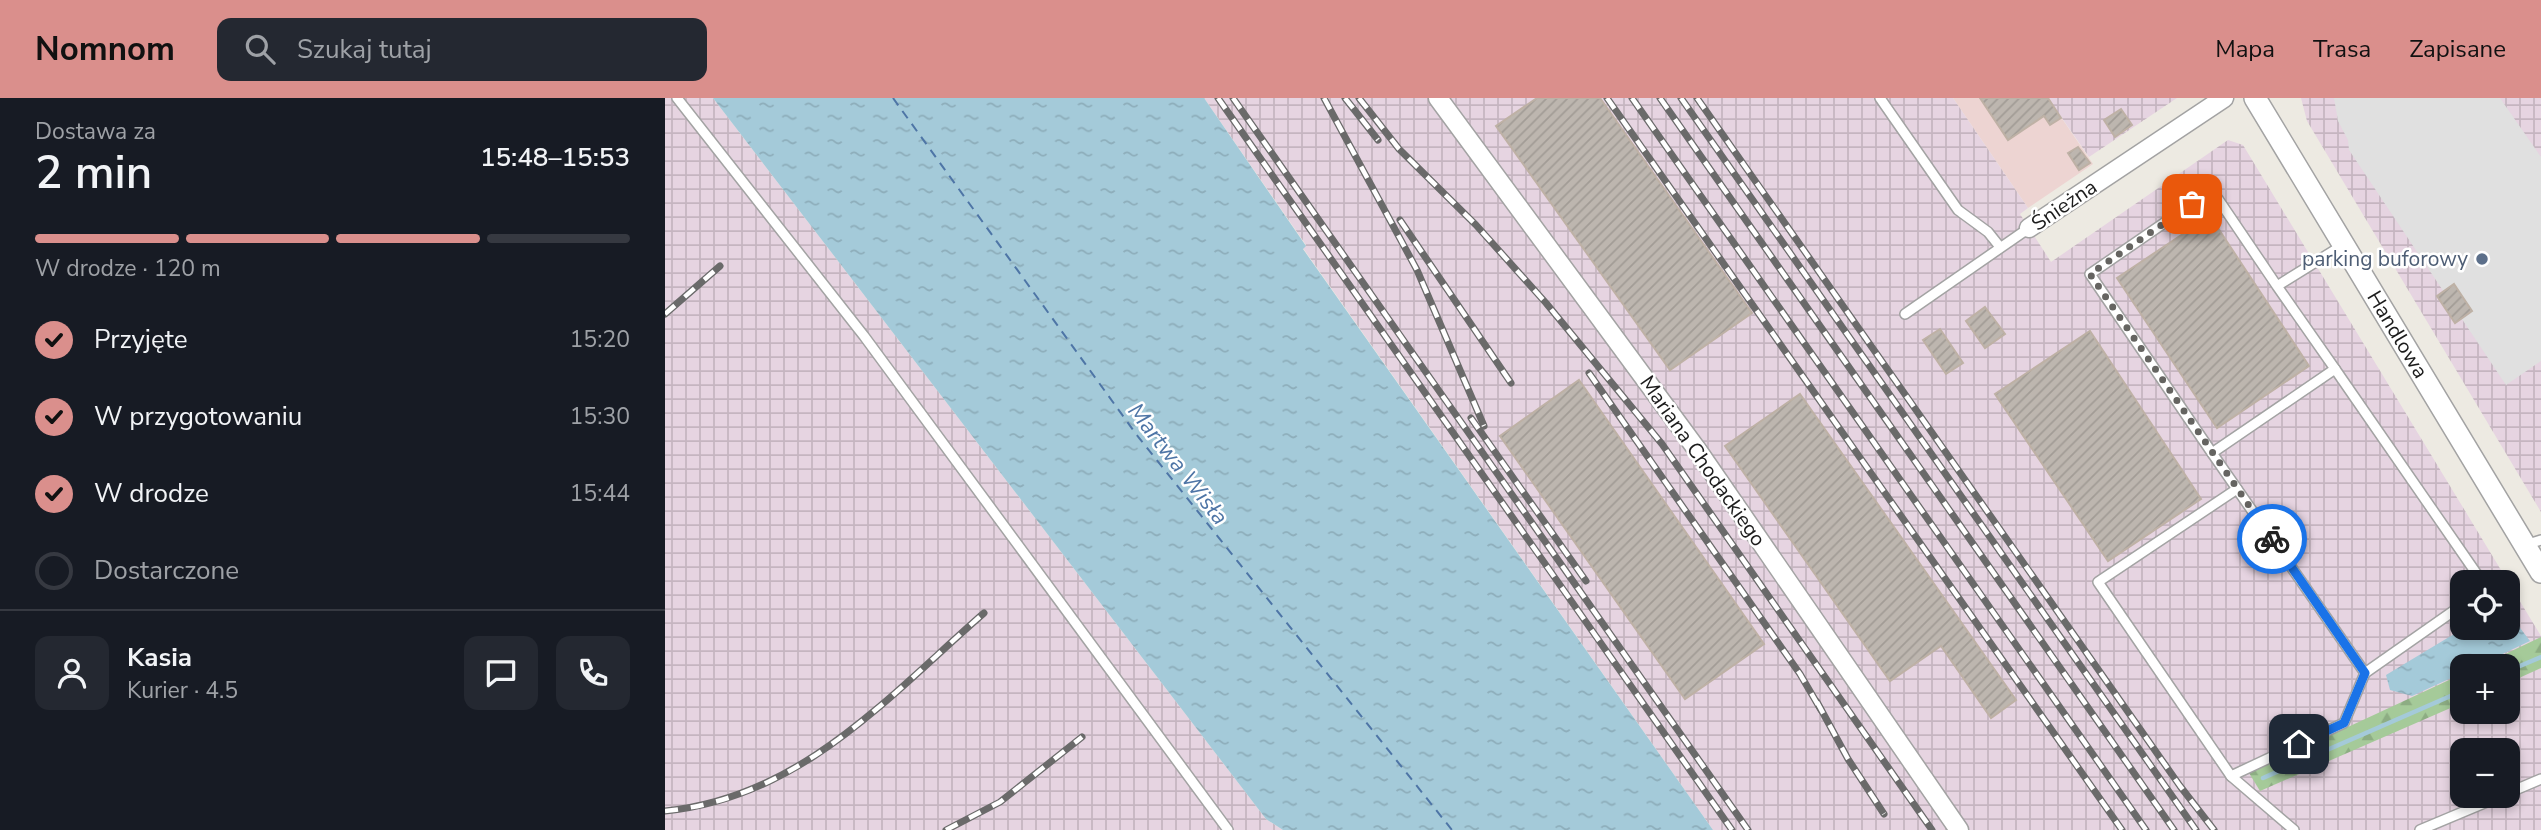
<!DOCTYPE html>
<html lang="pl">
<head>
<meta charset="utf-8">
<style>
  :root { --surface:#171b24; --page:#242831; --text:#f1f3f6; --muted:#9ea1a6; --line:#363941; --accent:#da8f8c }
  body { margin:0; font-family:"Nunito Sans",sans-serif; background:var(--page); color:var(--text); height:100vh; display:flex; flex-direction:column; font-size:26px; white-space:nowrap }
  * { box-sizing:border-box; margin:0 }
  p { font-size:23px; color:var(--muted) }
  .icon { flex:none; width:38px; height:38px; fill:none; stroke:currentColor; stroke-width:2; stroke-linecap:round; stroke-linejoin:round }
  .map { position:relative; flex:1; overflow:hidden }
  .side { display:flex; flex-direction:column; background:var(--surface); width:665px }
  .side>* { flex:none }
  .tools { position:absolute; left:1785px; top:472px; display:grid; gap:14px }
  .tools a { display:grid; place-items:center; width:70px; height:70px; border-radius:14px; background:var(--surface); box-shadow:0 4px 10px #0003; font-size:35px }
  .pin { position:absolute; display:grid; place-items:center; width:60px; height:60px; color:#fff; margin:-30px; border-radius:14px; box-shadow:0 4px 10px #0006 }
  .courier { position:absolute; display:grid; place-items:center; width:70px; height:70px; margin:-35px; border:5px solid #1a73e8; border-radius:50%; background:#fff; color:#222; box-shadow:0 2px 9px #0007 }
  .head em { font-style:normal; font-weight:600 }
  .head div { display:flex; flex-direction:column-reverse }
  .head { display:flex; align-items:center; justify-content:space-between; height:119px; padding:0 35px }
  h1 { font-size:46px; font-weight:600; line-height:52px }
  .bar { display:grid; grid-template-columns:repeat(4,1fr); gap:10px 7px; align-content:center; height:84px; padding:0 35px }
  .bar i { height:9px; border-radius:5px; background:var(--line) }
  .bar .on { background:var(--accent) }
  .bar p { grid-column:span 4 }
  .line { display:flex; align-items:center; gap:18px; padding:0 35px; border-top:2px solid var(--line) }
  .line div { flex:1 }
  .round { display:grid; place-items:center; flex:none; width:74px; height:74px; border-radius:14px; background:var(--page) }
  ol { padding:0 35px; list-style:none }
  li { display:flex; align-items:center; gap:21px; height:77px }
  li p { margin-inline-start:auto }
  li .icon { padding:7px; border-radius:50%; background:var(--accent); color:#111; stroke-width:4 }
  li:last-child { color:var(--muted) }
  li i { width:38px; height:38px; border:4px solid var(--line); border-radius:50% }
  header { display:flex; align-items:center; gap:42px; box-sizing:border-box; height:98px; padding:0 35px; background:var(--accent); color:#111 }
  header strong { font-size:33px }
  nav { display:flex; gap:38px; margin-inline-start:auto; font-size:24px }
  .search { width:490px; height:63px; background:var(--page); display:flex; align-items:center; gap:18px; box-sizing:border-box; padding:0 24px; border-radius:14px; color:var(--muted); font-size:26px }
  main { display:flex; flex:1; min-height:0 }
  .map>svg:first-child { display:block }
  .commercial { fill:#edd4d2 }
  .industrial { fill:url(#industrial-grid); fill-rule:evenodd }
  .forest { fill:url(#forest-firs) }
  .parking { fill:#e0e0e0 }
  .water { fill:url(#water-ripples) }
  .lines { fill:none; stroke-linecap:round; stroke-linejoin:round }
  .stream { stroke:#a4cad9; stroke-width:4.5 }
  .ferry { stroke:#4e75a6; stroke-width:2; stroke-dasharray:9 7; stroke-linecap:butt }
  .building { fill:url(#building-hatch); stroke:#beb1a5; stroke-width:2 }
  .service-casing { stroke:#a3a3a3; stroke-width:12 }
  .minor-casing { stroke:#a3a3a3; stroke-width:21 }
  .tertiary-casing { stroke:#a3a3a3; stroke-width:24 }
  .service { stroke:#fff; stroke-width:9 }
  .minor { stroke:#fff; stroke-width:18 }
  .tertiary { stroke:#fff; stroke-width:21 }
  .rail-casing { stroke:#6a6a6a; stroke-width:7 }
  .rail { stroke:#fff; stroke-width:4.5; stroke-dasharray:13; stroke-linecap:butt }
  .done { stroke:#656461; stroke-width:7; stroke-dasharray:0 12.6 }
  .route { stroke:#1a73e8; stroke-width:9 }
  .service-dot { fill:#5c6f8a; stroke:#fff; stroke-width:2.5 }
  .labels { text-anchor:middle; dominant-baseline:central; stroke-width:5; stroke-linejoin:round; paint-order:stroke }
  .street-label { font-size:21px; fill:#1c1c1c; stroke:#fff }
  .service-label { font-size:21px; fill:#4e5e75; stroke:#fff; text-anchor:end }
  .water-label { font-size:23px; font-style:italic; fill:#4e75a6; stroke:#fff }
</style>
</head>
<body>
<header>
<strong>Nomnom</strong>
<div class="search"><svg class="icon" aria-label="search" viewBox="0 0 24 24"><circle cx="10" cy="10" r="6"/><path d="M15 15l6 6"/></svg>Szukaj tutaj</div>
<nav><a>Mapa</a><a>Trasa</a><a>Zapisane</a></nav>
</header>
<main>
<section class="side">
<div class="head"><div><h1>2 min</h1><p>Dostawa za</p></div><em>15:48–15:53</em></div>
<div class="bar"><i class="on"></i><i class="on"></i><i class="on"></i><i></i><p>W drodze · 120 m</p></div>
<ol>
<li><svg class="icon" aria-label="check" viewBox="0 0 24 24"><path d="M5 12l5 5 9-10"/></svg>Przyjęte<p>15:20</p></li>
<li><svg class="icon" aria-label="check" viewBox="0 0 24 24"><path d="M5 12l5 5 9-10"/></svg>W przygotowaniu<p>15:30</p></li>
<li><svg class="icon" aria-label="check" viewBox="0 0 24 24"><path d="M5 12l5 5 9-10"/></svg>W drodze<p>15:44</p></li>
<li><i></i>Dostarczone</li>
</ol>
<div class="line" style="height:126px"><a class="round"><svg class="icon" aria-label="person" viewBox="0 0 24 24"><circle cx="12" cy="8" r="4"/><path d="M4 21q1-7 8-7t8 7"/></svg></a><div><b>Kasia</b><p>Kurier · 4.5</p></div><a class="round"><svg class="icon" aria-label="chat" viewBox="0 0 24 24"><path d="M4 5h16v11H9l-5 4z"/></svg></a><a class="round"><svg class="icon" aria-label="phone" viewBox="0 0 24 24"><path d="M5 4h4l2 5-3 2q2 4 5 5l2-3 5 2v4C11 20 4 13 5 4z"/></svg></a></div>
</section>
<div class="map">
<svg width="1876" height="732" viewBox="0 0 1876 732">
  <defs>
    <pattern id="industrial-grid" width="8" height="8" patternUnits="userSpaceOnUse" patternTransform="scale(1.75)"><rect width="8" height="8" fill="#e6d4e1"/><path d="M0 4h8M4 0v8" fill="none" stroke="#c5b5c0"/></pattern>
    <pattern id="forest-firs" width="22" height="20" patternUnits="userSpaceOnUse" patternTransform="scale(1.75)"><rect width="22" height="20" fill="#a5ca99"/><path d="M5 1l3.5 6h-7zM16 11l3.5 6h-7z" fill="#8dad83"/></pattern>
    <pattern id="water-ripples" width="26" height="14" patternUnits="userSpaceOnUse" patternTransform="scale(1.75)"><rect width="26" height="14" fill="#a4cad9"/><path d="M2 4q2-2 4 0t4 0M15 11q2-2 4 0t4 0" fill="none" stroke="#8dadba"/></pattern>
    <pattern id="building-hatch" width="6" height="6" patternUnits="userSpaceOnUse" patternTransform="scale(1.75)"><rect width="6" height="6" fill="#bdb6af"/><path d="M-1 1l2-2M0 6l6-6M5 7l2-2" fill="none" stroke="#a29c96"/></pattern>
  </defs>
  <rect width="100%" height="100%" fill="#edeae2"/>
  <path class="commercial" d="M1288,0H1383L1428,66L1363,110Z"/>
  <g class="industrial">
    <path d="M0,0H48L601,721L618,732H0Z"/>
    <path d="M539,0H1288L1363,110L1355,116L1386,164L1563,42L1578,47L1876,538V732H1048L638,150L641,147ZM1797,485H1843V530H1797ZM1797,569H1843V614H1797ZM1797,653H1843V698H1797Z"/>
    <path d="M1383,0H1512L1424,59Z"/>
    <path d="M1636,0H1876V414L1642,23Z"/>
  </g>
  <g class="forest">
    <path d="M1876,539V570L1843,585V569H1813Z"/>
    <path d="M1797,576V605L1595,693L1584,675Z"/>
  </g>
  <path class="parking" d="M1669,0H1835L1876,59V263L1841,287L1684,52L1683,42L1673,23Z"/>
  <g class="water">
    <path d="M48,0H539L641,148L638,151L1048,732H618L601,721Z"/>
    <path d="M1843,514L1865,543L1810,569H1797V575L1747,598L1725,592L1721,577L1799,530H1843Z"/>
  </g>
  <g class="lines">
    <g class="stream">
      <path d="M1843,573L1876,559"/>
      <path d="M1598,680L1797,593"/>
    </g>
    <path class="ferry" d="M228,0L471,336L787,732"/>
  </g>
  <g class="building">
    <path d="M872,0H935L1087,215L1005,272L831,28Z"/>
    <path d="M1315,0H1383L1396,20L1385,27L1379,18L1343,42Z"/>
    <path d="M1456,11L1467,27L1450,39L1439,22Z"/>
    <path d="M1413,49L1425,65L1414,72L1403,55Z"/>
    <path d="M1545,118L1644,268L1552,330L1452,180Z"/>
    <path d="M1789,186L1807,213L1790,225L1772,198Z"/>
    <path d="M1320,209L1340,236L1320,250L1301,223Z"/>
    <path d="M1275,231L1298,265L1281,276L1258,242Z"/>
    <path d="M1425,233L1536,401L1443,463L1330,296Z"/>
    <path d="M914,282L1099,546L1020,601L835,338Z"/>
    <path d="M1135,296L1351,602L1326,620L1276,548L1225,583L1060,348Z"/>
  </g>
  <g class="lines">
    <defs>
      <g id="service">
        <path d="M12,0L199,238L563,732"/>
        <path d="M1215,0L1293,112L1323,134L1335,149"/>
        <path d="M1612,188L1547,92L1425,176L1547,355L1670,271L1612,188L1678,147"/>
        <path d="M1240,216L1364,130"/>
        <path d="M1670,271L1818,485"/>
        <path d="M1547,355L1700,575L1797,507"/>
        <path d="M1572,391L1433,484L1566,678L1679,625L1700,575"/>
        <path d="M1860,447L1876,442"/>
        <path d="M1566,678L1629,732"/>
        <path d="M1843,695L1876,681"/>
        <path d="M1755,732L1836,698"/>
      </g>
      <g id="minor">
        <path d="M773,0L1033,353L1294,732"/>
        <path d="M1364,130L1559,0"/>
      </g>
      <g id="tertiary">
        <path id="s1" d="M1590,0L1876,474"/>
      </g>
    </defs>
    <use href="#service" class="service-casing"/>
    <use href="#minor" class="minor-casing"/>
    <use href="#tertiary" class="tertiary-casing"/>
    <use href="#service" class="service"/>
    <use href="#minor" class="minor"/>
    <use href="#tertiary" class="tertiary"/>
    <defs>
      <g id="rail">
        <path d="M553,0L1067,732"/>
        <path d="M568,0L1083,732"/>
        <path d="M659,0L752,172L819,328"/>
        <path d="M680,0L713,42"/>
        <path d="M694,0L734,51L811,127L881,205L997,346L1267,732"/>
        <path d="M942,0L1457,732"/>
        <path d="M967,0L1481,732"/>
        <path d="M995,0L1509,732"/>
        <path d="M1016,0L1531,732"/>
        <path d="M1032,0L1515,688L1549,732"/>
        <path d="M735,122L846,285"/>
        <path d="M0,216L55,168"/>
        <path d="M924,275L1135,576L1156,612"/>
        <path d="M806,320L921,483"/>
        <path d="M1152,604L1183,661L1219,716"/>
        <path d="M0,713C135,700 223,599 319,515"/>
        <path d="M281,732L335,704L417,639"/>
      </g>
    </defs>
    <use href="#rail" class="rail-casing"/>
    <use href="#rail" class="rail"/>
  </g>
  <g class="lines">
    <path class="done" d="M1527,106L1425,176L1607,441"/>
    <path class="route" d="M1607,441L1700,575L1679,625L1634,646"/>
  </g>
  <circle class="service-dot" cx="1817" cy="161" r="7"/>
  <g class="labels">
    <g class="street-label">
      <text transform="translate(1399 107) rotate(-34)">Śnieżna</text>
      <text stroke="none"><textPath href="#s1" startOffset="276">Handlowa</textPath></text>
      <text transform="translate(1038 363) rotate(55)">Mariana Chodackiego</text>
    </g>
    <g class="service-label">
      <text x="1803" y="161">parking buforowy</text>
    </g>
    <g class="water-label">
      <text transform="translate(513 366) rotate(52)">Martwa Wisła</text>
    </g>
  </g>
</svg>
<div class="tools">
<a><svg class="icon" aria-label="locate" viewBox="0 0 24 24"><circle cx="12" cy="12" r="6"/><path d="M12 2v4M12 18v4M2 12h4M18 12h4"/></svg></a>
<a>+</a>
<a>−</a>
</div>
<div class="pin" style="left:1527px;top:106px;background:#ea580c"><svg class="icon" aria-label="bag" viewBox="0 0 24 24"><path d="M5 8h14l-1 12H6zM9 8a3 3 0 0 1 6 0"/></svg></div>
<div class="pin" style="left:1634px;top:646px;background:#1f2937"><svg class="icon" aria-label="home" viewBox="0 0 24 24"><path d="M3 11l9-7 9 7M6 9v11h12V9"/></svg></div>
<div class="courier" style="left:1607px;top:441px"><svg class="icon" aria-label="bike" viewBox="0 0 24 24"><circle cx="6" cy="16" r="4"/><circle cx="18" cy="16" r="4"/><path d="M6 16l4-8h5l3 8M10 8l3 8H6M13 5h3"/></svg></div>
</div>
</main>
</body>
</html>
